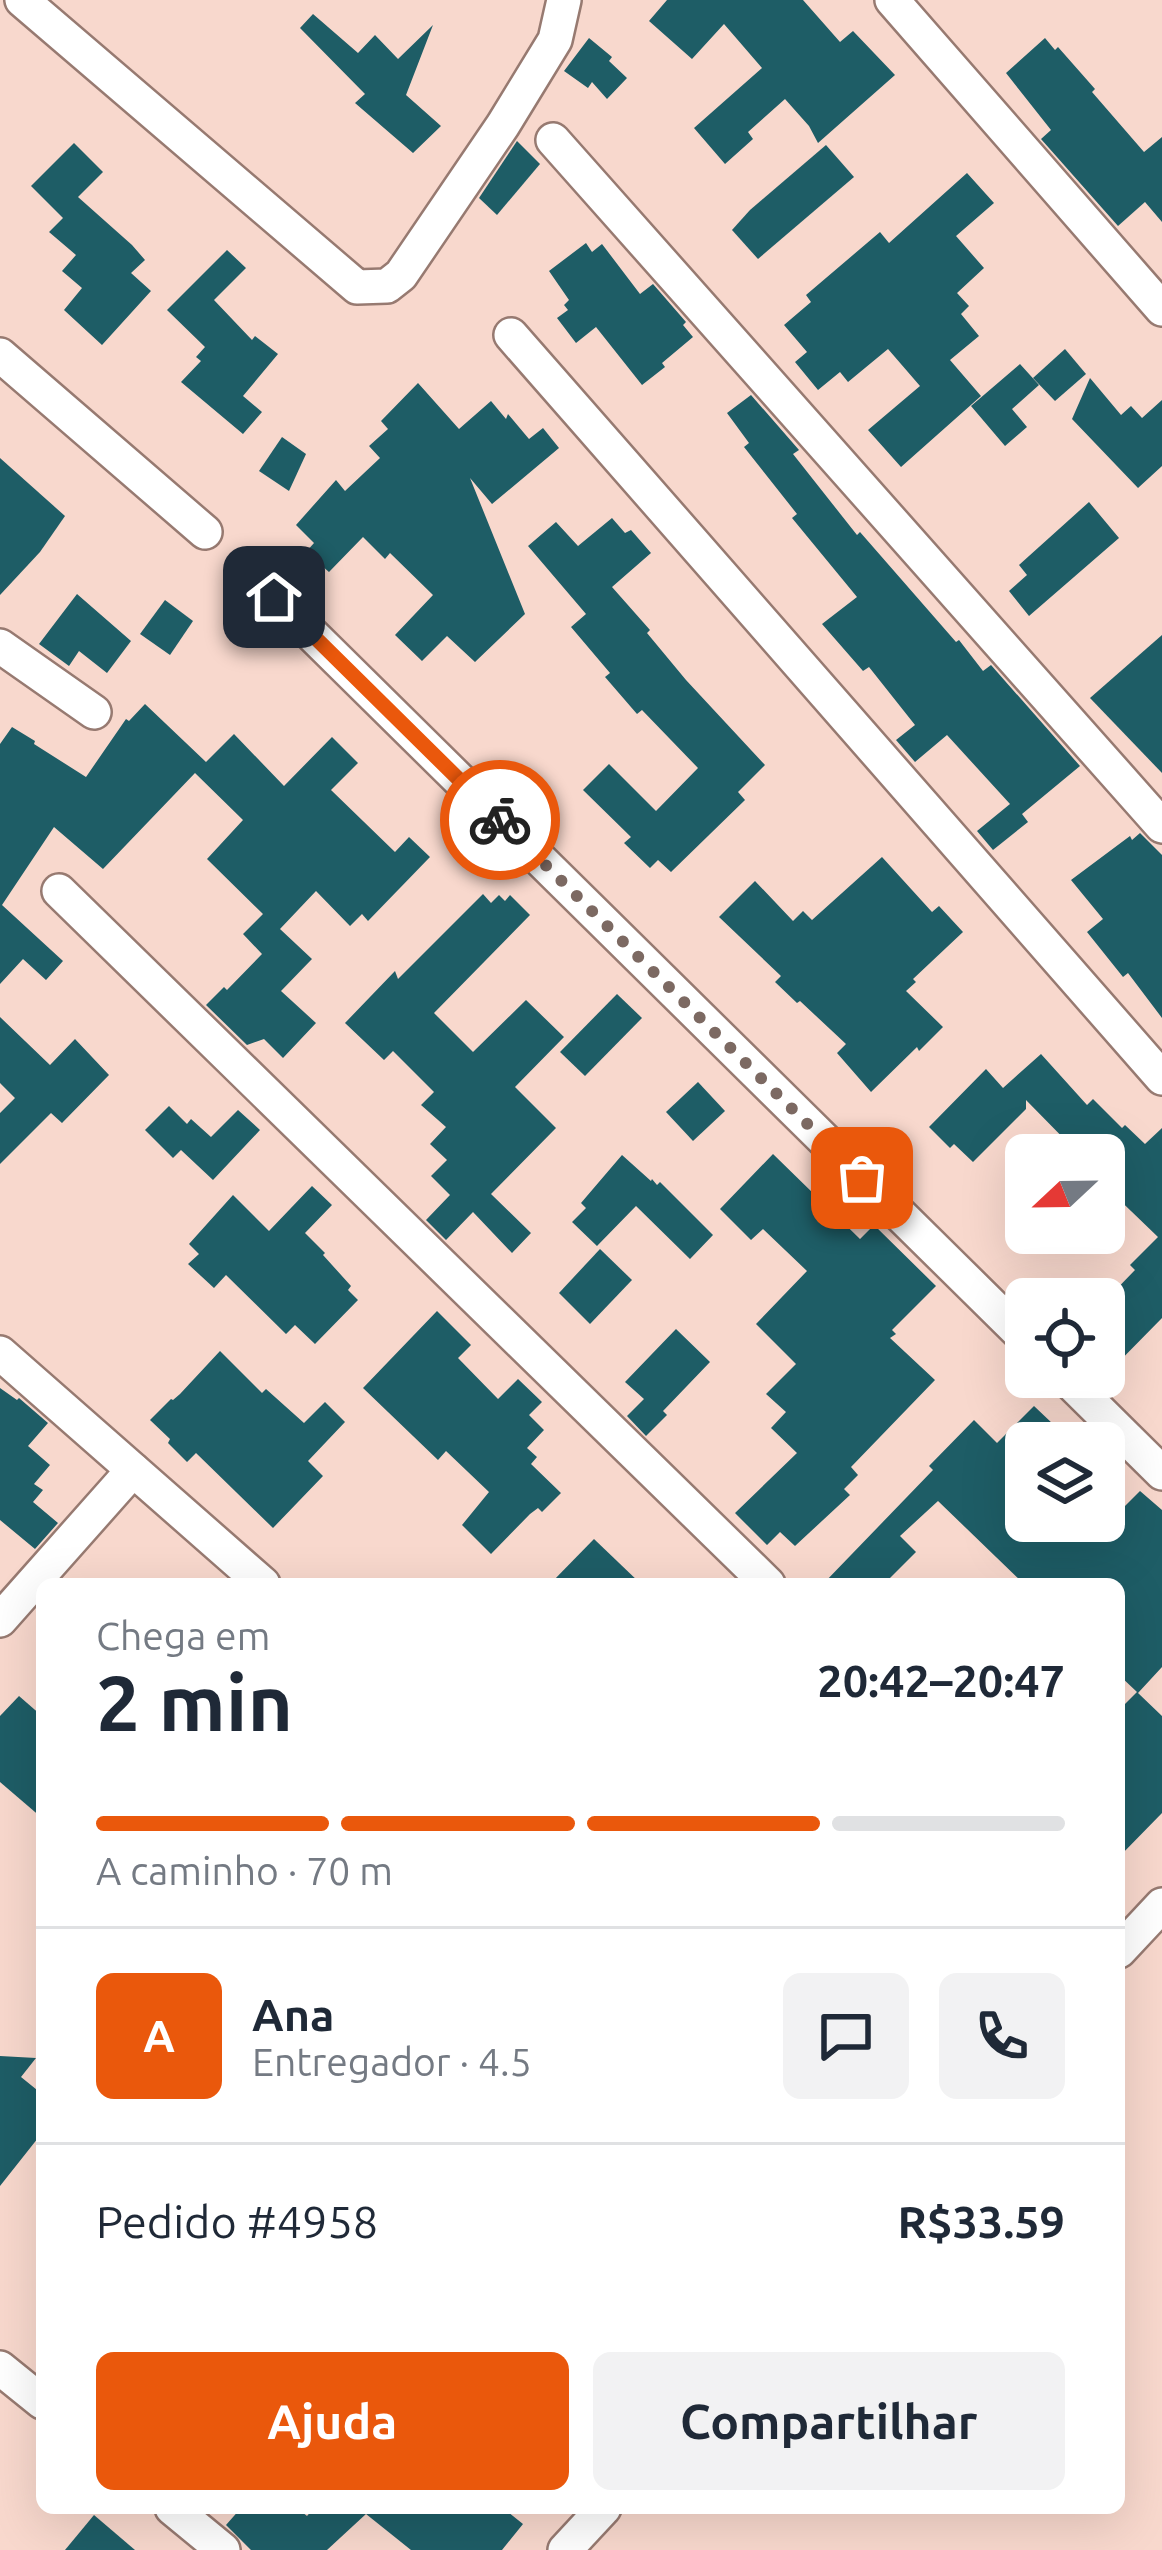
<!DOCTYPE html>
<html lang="pt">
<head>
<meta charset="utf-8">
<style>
  :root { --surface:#fff; --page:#f2f2f3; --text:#1f2937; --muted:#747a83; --line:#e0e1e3; --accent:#ea580c }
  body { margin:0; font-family:Ubuntu,sans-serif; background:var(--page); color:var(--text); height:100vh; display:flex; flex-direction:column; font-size:45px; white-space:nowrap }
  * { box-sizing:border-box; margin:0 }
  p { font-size:39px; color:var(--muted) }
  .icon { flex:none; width:66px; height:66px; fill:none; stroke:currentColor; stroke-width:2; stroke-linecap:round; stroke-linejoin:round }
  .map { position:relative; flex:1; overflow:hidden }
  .sheet { position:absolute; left:36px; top:1578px; width:1089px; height:936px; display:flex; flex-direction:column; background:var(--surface); border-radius:18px; box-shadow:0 12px 48px #0002 }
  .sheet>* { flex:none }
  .needle { width:78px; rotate:248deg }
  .tools { position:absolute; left:1005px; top:1134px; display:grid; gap:24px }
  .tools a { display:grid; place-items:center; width:120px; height:120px; border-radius:18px; background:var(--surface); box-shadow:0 12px 48px #0002; font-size:60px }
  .pin { position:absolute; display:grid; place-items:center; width:102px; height:102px; color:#fff; margin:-51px; border-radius:24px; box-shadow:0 6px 18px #0006 }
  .courier { position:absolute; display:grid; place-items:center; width:120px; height:120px; margin:-60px; border:9px solid #ea580c; border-radius:50%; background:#fff; color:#222; box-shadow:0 3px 15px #0007 }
  .overview em { font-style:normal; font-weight:700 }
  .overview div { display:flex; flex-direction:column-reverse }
  .overview { display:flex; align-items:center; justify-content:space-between; height:204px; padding:0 60px }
  h1 { font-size:78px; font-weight:700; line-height:90px }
  .bar { display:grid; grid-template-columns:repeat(4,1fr); gap:18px 12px; align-content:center; height:144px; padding:0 60px }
  .bar i { height:15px; border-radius:9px; background:var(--line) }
  .bar .current { background:var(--accent) }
  .bar p { grid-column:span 4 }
  .line { display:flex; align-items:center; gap:30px; padding:0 60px; border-top:3px solid var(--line) }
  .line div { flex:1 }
  .round { display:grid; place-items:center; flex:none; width:126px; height:126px; border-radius:18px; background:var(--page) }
  .cta { display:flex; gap:24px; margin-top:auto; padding:24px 60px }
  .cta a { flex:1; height:138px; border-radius:18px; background:var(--accent); color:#fff; font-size:48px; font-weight:700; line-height:138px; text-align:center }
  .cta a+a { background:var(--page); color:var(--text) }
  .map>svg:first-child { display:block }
  .building { fill:#1e5d66 }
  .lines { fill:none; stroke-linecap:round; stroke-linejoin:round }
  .minor-casing { stroke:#977a71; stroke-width:38 }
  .minor { stroke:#fff; stroke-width:33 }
  .done { stroke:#7c6962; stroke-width:12; stroke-dasharray:0 21.6 }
  .route { stroke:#ea580c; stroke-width:15 }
</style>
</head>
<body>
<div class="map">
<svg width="1162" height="2550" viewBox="0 0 1162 2550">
  <rect width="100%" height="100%" fill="#f8d8cd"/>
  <g class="building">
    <path d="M667,0H803L840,42L853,31L895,75L818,143L809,126L785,99L748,132L753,139L725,164L694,128L762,68L724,24L692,59L649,21Z"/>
    <path d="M313,14L358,53L375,35L398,59L433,25L406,95L441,126L413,153L355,103L365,94L300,28Z"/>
    <path d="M589,38L612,57L609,61L627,78L607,99L592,82L588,88L564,71Z"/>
    <path d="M1045,38L1055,50L1058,47L1095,89L1092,92L1144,152L1162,137V222L1145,202L1118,226L1041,139L1051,130L1006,73Z"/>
    <path d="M517,141L540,164L497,215L479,198Z"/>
    <path d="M74,143L103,172L78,197L132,245L145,260L131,273L151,291L102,345L64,310L82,288L62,271L76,255L49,232L63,218L31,186Z"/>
    <path d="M826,145L854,177L758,259L732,230L750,210Z"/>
    <path d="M967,173L994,203L956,236L984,268L957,293L969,306L961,314L979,336L950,360L981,396L901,467L868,430L920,386L888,349L848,382L840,372L818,390L795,362L807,352L784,325L811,302L806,295L880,232L889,243Z"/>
    <path d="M586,243L592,252L602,244L640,294L653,284L686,322L683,325L693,337L662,363L665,367L642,385L596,327L576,343L557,318L568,310L564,305L569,300L549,271Z"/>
    <path d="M227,250L246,268L214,300L252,340L255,336L278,354L243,396L262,412L243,434L181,382L201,361L196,357L205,347L167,310Z"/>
    <path d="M1065,349L1086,374L1055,401L1033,378Z"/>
    <path d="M1020,364L1039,385L1012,409L1027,427L1005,446L971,406Z"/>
    <path d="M1090,378L1121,415L1131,406L1142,418L1162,400V466L1138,488L1072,419Z"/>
    <path d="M418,383L459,429L491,401L506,419L508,414L529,439L543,428L559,448L492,504L470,478L525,614L475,662L447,636L422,661L395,635L433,595L390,553L385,559L363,537L329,572L306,552L314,543L296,525L336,480L345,491L380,458L369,446L388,429L381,421Z"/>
    <path d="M751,395L799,450L793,454L857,535L860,532L956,642L959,640L983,671L991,665L1080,766L1022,814L1028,822L993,850L977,831L1010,804L947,735L915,762L896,740L915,725L869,667L863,671L822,624L857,597L792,518L797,514L744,447L749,443L727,413Z"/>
    <path d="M282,437L306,454L289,491L259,471Z"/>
    <path d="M0,458L65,516L40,552L0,595Z"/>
    <path d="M1089,502L1119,538L1029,616L1009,591L1027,575L1019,565Z"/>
    <path d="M612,518L625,533L631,530L651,553L612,587L650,630L647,633L686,680L765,765L738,792L745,800L671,872L658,860L650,868L624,843L631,837L583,790L609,764L656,811L698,768L642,710L637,714L605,677L610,673L571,627L586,614L528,546L556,522L578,546Z"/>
    <path d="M77,594L131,641L107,673L79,651L69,666L39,644Z"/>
    <path d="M165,600L193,621L170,655L140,634Z"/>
    <path d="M1162,635V773L1090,698Z"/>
    <path d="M145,704L206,762L234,734L284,786L332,737L358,763L331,790L395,852L409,837L430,857L368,921L362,914L350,926L316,891L280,929L312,959L281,991L316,1023L283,1058L264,1039L247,1045L206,1005L224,987L227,990L262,954L243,934L263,914L207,859L243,820L195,773L103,869L54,827L2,905L63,961L46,980L23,959L0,984V744L12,727L35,741L34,744L86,777L126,719L129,721Z"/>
    <path d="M1140,833L1162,855V1018L1128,973L1123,977L1087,932L1103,919L1071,880L1130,836L1132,840Z"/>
    <path d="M882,857L932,912L939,906L963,932L913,979L916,982L906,991L943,1027L919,1051L917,1047L871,1092L837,1053L846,1044L800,1001L797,1003L775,982L781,976L719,917L755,881L793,921L803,911L812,920Z"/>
    <path d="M483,894L491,903L499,895L505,901L510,895L530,915L434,1013L473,1052L526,1000L564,1037L515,1087L556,1128L491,1194L531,1233L512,1253L473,1212L446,1240L426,1220L450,1195L431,1176L447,1160L430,1144L446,1127L421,1105L434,1092L393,1051L384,1060L345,1023L395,971L398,979Z"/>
    <path d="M617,994L642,1018L585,1076L560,1052Z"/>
    <path d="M0,1017L50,1065L75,1039L109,1075L62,1123L51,1113L0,1164V1113L15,1098L0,1083Z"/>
    <path d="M1041,1054L1087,1105L1093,1099L1122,1128L1125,1125L1145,1144L1162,1128V1318L1104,1377V1302L1135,1270L1130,1265L1158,1237L1104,1185V1155H1080L1026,1100V1109L973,1162L954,1144L950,1148L929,1127L986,1069L1003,1088Z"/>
    <path d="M698,1082L725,1111L693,1141L666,1112Z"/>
    <path d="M169,1106L187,1124L191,1119L211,1137L238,1110L260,1130L213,1180L181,1150L173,1158L145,1130Z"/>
    <path d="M773,1154L860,1239L874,1225L936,1286L892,1330L896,1334L890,1338L935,1380L851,1467L858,1475L844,1489L850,1495L795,1546L780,1532L767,1545L735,1513L797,1453L771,1428L786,1412L766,1394L796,1364L756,1324L807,1271L763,1229L751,1240L720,1209Z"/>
    <path d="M622,1155L651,1181L652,1179L657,1185L660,1182L713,1235L690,1259L636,1206L597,1246L572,1222L586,1208L581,1203Z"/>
    <path d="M312,1186L332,1205L305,1233L325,1253L323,1255L351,1286L348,1290L358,1300L315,1344L295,1325L286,1334L226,1275L214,1288L188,1264L199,1254L189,1244L233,1195L269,1231Z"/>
    <path d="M600,1249L632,1280L590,1324L559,1293Z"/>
    <path d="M437,1311L471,1345L458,1358L498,1399L518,1379L542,1402L529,1415L544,1430L527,1448L537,1457L531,1464L561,1493L542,1512L538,1508L530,1514L491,1554L462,1525L489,1492L446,1451L438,1460L363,1388Z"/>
    <path d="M676,1329L710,1362L663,1411L667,1415L646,1436L627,1416L644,1399L625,1382Z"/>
    <path d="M220,1351L262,1393L266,1389L304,1423L325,1402L345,1422L308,1461L323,1476L273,1528L196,1453L187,1462L168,1443L170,1439L150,1420L171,1399L173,1400L180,1394Z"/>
    <path d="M0,1388L17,1400L19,1398L48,1423L28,1446L50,1465L34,1484L43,1490L33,1502L58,1523L35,1549L0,1520Z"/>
    <path d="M1034,1406L1073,1443H1026V1521H1110L1140,1491L1162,1510V1667L1138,1693L1162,1716V1813L1119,1857V1710L1137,1692L1119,1675V1584H1024L938,1501L900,1536L916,1552L884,1584H823L933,1470L929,1466L974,1420L997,1443Z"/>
    <path d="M594,1539L641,1584H550Z"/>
    <path d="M19,1696L42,1716V1818L0,1782V1716Z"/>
    <path d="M0,2056L36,2058L21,2077L42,2094V2133L0,2186Z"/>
    <path d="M241,2508H297L307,2516L314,2508H503L523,2524L502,2550H411L366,2514L327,2550H251L226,2525Z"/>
    <path d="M94,2515L135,2550H65Z"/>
  </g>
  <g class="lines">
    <defs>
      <g id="minor">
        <path d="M22,0L357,287L387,286L401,275L503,125L555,40L564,0"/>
        <path d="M892,0L1162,309"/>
        <path d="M553,140L1162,826"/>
        <path d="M511,335L1162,1078"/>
        <path d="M0,355L205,532"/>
        <path d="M274,597L1026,1339"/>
        <path d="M0,646L94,712"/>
        <path d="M59,891L768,1584"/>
        <path d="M0,1353L263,1584"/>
        <path d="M1065,1377L1162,1473"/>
        <path d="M0,1620L133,1470"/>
        <path d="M1119,1951L1162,1905"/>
        <path d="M0,2368L42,2402"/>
        <path d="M172,2508L223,2550"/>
        <path d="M565,2550L604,2508"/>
      </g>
    </defs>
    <use href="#minor" class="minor-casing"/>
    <use href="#minor" class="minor"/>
  </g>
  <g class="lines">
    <path class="done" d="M500,820L862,1178"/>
    <path class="route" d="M274,597L500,820"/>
  </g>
</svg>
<div class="tools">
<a><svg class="needle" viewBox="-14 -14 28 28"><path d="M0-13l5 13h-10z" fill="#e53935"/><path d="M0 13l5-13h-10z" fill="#747a83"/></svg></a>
<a><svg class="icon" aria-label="locate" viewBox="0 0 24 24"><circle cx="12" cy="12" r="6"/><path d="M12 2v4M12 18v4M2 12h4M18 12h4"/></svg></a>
<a><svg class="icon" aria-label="layers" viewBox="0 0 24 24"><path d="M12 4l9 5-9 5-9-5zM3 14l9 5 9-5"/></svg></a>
</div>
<div class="pin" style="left:862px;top:1178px;background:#ea580c"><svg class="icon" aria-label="bag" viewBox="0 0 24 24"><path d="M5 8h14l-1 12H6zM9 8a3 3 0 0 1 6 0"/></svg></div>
<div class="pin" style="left:274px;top:597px;background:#1f2937"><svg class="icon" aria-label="home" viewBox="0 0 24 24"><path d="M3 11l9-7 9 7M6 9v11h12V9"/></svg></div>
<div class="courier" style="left:500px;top:820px"><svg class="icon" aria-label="bike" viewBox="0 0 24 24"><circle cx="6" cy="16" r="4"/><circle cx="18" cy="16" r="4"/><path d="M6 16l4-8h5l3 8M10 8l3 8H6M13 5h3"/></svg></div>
<section class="sheet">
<div class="overview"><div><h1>2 min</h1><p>Chega em</p></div><em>20:42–20:47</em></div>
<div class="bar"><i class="current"></i><i class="current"></i><i class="current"></i><i></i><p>A caminho · 70 m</p></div>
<div class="line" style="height:216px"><b class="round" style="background:var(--accent);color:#fff">A</b><div><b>Ana</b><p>Entregador · 4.5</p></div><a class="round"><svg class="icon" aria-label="chat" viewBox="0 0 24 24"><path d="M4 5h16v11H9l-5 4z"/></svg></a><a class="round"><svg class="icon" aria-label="phone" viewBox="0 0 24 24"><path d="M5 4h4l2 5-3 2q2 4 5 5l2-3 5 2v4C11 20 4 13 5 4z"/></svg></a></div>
<div class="line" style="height:156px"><div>Pedido #4958</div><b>R$33.59</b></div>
<div class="cta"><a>Ajuda</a><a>Compartilhar</a></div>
</section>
</div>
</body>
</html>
